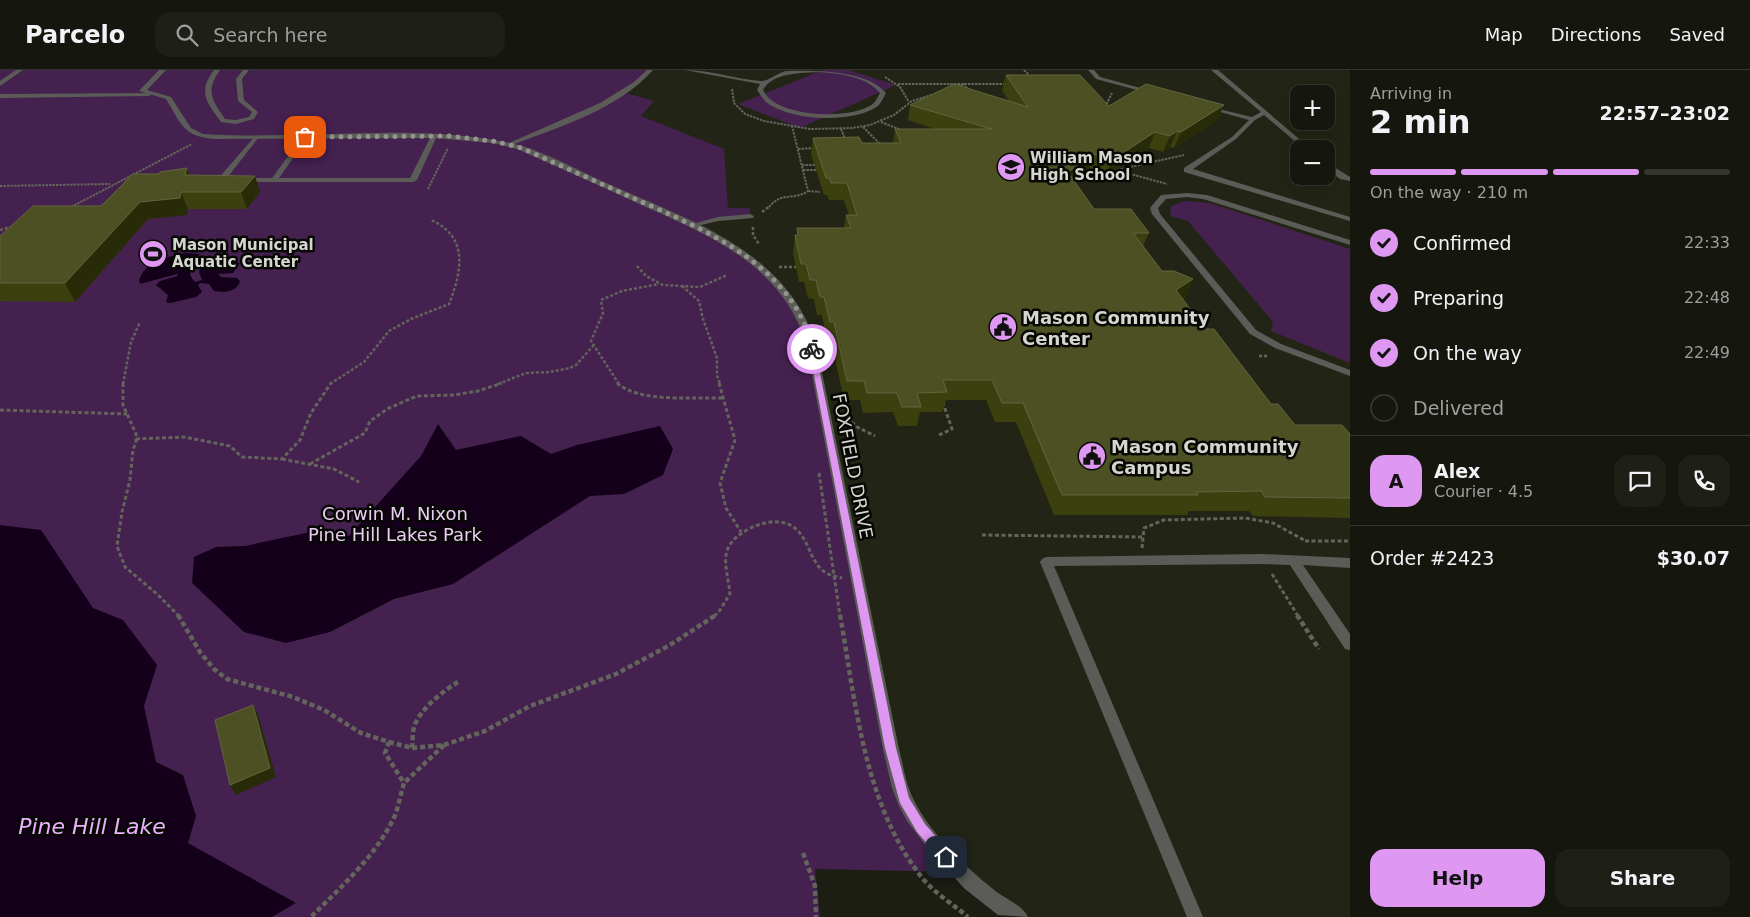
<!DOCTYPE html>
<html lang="en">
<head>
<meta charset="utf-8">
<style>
  :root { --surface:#15160e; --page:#1e1f17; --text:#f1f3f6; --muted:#9d9f9e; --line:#34352e; --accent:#de98f2 }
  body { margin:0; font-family:"DejaVu Sans",sans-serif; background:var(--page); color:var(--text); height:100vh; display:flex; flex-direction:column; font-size:19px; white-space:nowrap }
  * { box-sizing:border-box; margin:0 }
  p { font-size:16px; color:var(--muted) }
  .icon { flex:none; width:28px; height:28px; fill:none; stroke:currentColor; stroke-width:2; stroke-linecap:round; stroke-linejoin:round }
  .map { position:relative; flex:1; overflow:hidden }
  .panel { display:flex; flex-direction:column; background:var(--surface); width:400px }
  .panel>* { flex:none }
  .controls { position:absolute; left:1290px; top:15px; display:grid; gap:10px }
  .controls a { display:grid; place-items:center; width:45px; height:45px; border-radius:10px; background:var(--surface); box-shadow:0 5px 20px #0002,0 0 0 1px var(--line); font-size:25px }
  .pin { position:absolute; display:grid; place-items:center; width:42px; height:42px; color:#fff; margin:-21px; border-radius:10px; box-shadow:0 2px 8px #0006 }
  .courier { position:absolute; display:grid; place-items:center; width:50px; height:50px; margin:-25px; border:4px solid #de98f2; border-radius:50%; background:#fff; color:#222; box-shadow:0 1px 6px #0007 }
  .headline em { font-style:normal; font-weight:700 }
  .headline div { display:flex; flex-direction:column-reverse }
  .headline { display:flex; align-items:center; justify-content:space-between; height:85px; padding:0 20px }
  h1 { font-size:32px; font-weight:700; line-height:38px }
  .bar { display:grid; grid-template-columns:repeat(4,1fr); gap:8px 5px; align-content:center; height:60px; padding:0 20px }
  .bar i { height:6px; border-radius:4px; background:var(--line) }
  .bar .current { background:var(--accent) }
  .bar p { grid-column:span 4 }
  .line { display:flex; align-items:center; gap:12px; padding:0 20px; border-top:1px solid var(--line) }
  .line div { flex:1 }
  .round { display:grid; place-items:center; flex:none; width:52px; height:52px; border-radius:15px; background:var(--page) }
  ol { padding:0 20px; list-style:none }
  li { display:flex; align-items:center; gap:15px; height:55px }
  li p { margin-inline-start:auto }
  li .icon { padding:5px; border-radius:50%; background:var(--accent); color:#111; stroke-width:4 }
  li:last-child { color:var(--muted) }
  li i { width:28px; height:28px; border:2px solid var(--line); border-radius:50% }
  .cta { display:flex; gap:10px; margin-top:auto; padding:10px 20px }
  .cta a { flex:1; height:58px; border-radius:15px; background:var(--accent); color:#111; font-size:20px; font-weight:700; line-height:58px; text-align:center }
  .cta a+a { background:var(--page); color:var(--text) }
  header { display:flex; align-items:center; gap:30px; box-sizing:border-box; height:70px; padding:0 25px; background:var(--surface); border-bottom:1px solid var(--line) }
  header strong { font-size:24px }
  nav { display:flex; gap:28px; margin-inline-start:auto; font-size:18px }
  .search { width:350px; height:45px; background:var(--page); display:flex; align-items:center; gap:12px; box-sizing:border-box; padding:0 18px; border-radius:15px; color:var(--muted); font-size:19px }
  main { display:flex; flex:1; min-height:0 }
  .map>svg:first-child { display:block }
  .built { fill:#222515; fill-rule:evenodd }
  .green { fill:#452150 }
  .water { fill:#14001b }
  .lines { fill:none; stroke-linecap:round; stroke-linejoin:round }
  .path-far3 { stroke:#63645b; stroke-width:2; stroke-dasharray:2.5 1; stroke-linecap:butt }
  .path-far2 { stroke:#63645b; stroke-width:2.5; stroke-dasharray:3 2; stroke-linecap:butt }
  .path-far1 { stroke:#63645b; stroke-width:3; stroke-dasharray:4 2.5; stroke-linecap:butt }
  .path { stroke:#63645b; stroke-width:4.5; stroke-dasharray:5 3; stroke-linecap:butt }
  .lane { fill:#5b5c57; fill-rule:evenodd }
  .street { fill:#5b5c57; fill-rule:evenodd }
  .wall { fill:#3c400e }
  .shaded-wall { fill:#282b08 }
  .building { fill:#4c5023; stroke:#62653e }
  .route { fill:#de98f2 }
  .done { stroke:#94958d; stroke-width:5; stroke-dasharray:0 9 }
  .labels { text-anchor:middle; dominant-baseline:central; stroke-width:5; stroke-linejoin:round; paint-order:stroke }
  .far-poi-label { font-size:15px; font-weight:bold; fill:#d5d6cf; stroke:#070704; text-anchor:start }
  .poi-label { font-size:18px; font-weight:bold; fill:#d5d6cf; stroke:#070704; text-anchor:start }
  .street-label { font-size:18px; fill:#d5d6cf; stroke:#070704 }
  .park-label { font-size:18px; fill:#ebcdf4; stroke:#070704 }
  .near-water-label { font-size:22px; font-style:italic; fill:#eab0fc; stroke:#070704 }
</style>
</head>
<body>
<header>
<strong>Parcelo</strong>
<div class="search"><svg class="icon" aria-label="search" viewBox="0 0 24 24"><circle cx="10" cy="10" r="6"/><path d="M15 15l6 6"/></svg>Search here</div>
<nav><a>Map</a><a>Directions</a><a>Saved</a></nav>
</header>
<main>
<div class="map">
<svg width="1350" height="847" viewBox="0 0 1350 847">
  <rect width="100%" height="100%" fill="#1c1d13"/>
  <path class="built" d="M650,0H1350V847H1019L1007,842L921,758L709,162L562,53ZM1299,24H1326V51H1299ZM1299,79H1326V106H1299Z"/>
  <g class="green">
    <path d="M0,0H650L626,23L654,31L641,46L724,79L728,138H750V146L718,149L694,155L767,202L805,255L904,729L959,802L815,799L820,847H0Z"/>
    <path d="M823,0H848L896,15L800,58L738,34Z"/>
    <path d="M1184,131L1210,133L1350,179V293L1271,261L1273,252L1188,151L1171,146L1170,137Z"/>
  </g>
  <g class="water">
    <path d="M186,183L200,184C191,192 185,202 195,212L202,210L199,202L203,194L215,190L221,191L222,195L240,193L233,203L218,204L221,207L237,208L240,211C237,222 224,223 214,221L209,214L200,213L198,215L202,222L196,227L170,233L166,232L168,225L156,215L160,211L178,206L177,204L140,214L139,210C146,190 168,187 186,183Z"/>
    <path d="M438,354L456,380L521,366L551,384L577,375L660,356L673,379L663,405L624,424L590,426L453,514L394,529L330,562L286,573L244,562L192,513L194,487L216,477L245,476L315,461L349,466L421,386Z"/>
    <path d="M0,455L41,460L93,538L123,550L157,595L144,636L156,692L183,705L196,746L188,773L296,833L272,847H0Z"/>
  </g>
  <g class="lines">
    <g class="path-far3">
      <path d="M1024,0L1029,5"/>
      <path d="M885,7L900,17L909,32"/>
      <path d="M898,14H1007"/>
      <path d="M957,17L964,14L968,20"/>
      <path d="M732,19L734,33L745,44L764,51L810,59L852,58L870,55L894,45L912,31L935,24"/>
      <path d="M1107,38V33L1112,23"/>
      <path d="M881,52L901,60"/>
      <path d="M863,57L882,76"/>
      <path d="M841,59L846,71"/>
      <path d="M798,79L815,78"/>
      <path d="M802,95H815"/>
      <path d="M803,100H816"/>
      <path d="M1116,100L1167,114"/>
      <path d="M1117,100L1184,85"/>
      <path d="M0,116L110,114"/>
      <path d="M428,119L448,78"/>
      <path d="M808,121L820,122"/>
      <path d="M71,137L192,74"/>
      <path d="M769,137C782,121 794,131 808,121L792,56"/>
    </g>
    <g class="path-far2">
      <path d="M69,138L73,136"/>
      <path d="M762,142L770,136"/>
      <path d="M753,157V165L759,174"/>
      <path d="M0,160L14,156"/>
      <path d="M637,196L646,206L663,215L700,217L727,205"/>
      <path d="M779,197H796"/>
      <path d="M682,216L699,231L703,249L717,288V305L720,314"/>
      <path d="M1259,286H1268"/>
      <path d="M123,314L131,272L140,252"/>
      <path d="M330,314L364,292L389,261L411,249L449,234C462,201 469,167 431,150"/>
      <path d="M498,314L526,303L550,302L570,298L576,295L593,276"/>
      <path d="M619,314L591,271L603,243L601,230L622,221L659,214"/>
    </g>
    <g class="path-far1">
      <path d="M123,313V335L136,364V373L133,379L130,410L122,442L117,476L125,497L157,524L179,546"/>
      <path d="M617,313C639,333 693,327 722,328"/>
      <path d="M719,313L735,370L720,413L726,438L741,462"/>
      <path d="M0,340L127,344"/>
      <path d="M842,343L857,357L875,366"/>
      <path d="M939,365L952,359L943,333"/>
      <path d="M136,369L184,367L230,376L242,387L282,389L300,370L311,343L331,313"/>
      <path d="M282,389L334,399L359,412"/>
      <path d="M310,394L365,363L370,351L389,338L417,326L454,325L478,321L502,313"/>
      <path d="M819,403L840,546"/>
      <path d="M982,465L1142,467"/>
      <path d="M1305,471H1350"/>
      <path d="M1142,478L1144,458L1164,450L1245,448L1273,453L1304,470"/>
      <path d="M1272,504L1298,546"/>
      <path d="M714,546L718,543L730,524C727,496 716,477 747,460C765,450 789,446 802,466C809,476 812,490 821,499C827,505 834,506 842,508"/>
    </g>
    <g class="path">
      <path d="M178,545L200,582L214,599L227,609L293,627L324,640L361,663L389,672L385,683L404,713C401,723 399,733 396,743C379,783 342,816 311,847"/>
      <path d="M840,545C856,634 864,737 924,810C936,824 954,835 968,847"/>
      <path d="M1297,545L1319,579"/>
      <path d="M389,672L412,678L444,675L404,713"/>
      <path d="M444,675L485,661L530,636L616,604L670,575L716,545"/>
      <path d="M412,678C413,670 412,661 415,654C423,637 443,621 458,612"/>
      <path d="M803,783L815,816L816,847"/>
    </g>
    <g class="lane">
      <path d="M16,0H23L0,16V11Z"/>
      <path d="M214,0H220C205,21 212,30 225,49L236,50L249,47L252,42L238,31L236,9L243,0H249L242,9L244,30L258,42L254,49L236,54L221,52C207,33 197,22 214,0Z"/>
      <path d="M647,0H653C617,40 561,56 512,75L507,74L600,33L634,12Z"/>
      <path d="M685,0C711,0 735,9 761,11C769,11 777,3 786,1C813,0 868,0 886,23C884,27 881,33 878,36C853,54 790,51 766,32C763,29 760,24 757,20L760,14ZM820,2C841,4 866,6 880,23C878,26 876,31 874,33C853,50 790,47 770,29C767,27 765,23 763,20C773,2 802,3 820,2Z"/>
      <path d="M1088,0H1094L1100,7L1155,22L1152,24L1096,9Z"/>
      <path d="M1211,0H1218L1311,79H1304L1264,45L1255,50L1236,69L1193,99L1350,147V151L1184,102V98L1232,67L1249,50L1206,38V36L1252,47L1261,42Z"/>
      <path d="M151,23L152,24L149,26L0,28V24Z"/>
      <path d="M434,64L437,66L417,110L413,112H221L217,110L256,65L259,67L227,108H272L303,66L305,65L308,67L279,108H410L431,66Z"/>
      <path d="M1326,92L1350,107V111L1340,109L1326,98Z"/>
      <path d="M1187,123L1207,125L1350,170V175L1203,129L1187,127L1166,129L1158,138L1160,144L1256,260L1281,274L1350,300V306L1275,278L1250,264L1152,144L1150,138L1161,125Z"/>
      <path d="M750,144L754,146L753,148L718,151L693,157L689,155L718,147Z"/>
      <path d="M1262,484L1350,488V498L1303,495L1350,564V580L1345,579L1290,495L1262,494L1054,496L1203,847H1187L1040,492L1042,489L1046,487Z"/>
    </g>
    <path class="street" d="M159,0H166L147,20L171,27L191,58L203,64C307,71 416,51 519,75C550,84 583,103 613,116C694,152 785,181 816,273L899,679C903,694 905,710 911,724C926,759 963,795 993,819C1003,828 1023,835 1028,847L998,845L965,819L933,785L907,751L899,736L892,718L883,679L806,273C780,192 706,164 635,132C596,114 556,96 517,79L493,73L434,68L216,69C183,67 182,55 166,29L139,21Z"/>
  </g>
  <g class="wall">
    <path d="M1006,5L1109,36L1224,35L1217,50L1174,78L1170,77L1163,82L1149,78L1106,106L1089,101L1074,111L1094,139L1149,163L1143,176L1162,201L1193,209L1185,227L1183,229L1205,259L1271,334L1295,355L1350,364V448L1253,446L1249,441H1189L1187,445H1054L1016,352H995L986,330H946L942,342H920L917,356H898L893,342L863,343L860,330H844L831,271H827L822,245H817L814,229L808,228L804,212H799L793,183L795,165H797V158H844L846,145H849L844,130H829L827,125H824L811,84L813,68L862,73H893L895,59H935L908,50L910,35L1009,31L1002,20Z"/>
    <path d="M187,98L190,105L260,122L247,139H188L187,145L148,149L75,232L0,231V166L101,136L159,104Z"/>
  </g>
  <g class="shaded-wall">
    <path d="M1224,35L1217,50L1174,78L1181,62Z"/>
    <path d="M1177,61L1170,77L1163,82L1170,66Z"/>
    <path d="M1155,62L1149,78L1106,106L1112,90Z"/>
    <path d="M1094,84L1089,101L1063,119L1068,102Z"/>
    <path d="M187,98L193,115L185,105Z"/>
    <path d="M255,106L260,122L247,139L241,122Z"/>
    <path d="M181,122L188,139L187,145L148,149L75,232L65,213L140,132Z"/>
    <path d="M1193,209L1185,227L1168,239L1176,220Z"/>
    <path d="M253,635L258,644L276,707L236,725L230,715Z"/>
  </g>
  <g class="building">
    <path d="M1006,5H1080L1109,36L1146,14L1224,35L1181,62L1177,61L1170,66L1155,62L1112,90L1094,84L1068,102L1094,139H1131L1149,163H1133L1162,201H1174L1193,209L1176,220L1205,259H1214L1271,334H1278L1295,355H1342L1350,364V428L1265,427L1261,421L1196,422L1198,425H1062L1023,333H1002L992,310H943L947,322L917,323L921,337H902L897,323H867L864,311H847L834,252H830L824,227H820L816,210H810L806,194H801L795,165H798L797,158H851L846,145H857L847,113H831L829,108H826L813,68L859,67L862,73H901L895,59H992L910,35L954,14L1028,37Z"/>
    <path d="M187,98L185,105L255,106L241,122H181L180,128L140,132L65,213H0V166L33,136H101L133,104H159L160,102Z"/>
    <path d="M253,635L270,698L230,715L215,650Z"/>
  </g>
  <path class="route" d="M812,277L815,279L896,678L909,728L925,754L950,783L952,787L950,791L946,793L942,791L917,762L900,733L885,678L809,279Z"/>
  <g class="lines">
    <path class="done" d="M305,67L449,66L492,71L519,77C557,94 595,111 633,128C702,159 795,195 812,279"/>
  </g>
  <defs>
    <symbol id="school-disc" viewBox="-11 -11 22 22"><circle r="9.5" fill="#de98f2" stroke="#070704"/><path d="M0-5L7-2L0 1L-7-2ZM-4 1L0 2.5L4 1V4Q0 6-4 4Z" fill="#111"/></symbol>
    <symbol id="stadium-disc" viewBox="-11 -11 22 22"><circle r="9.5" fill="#de98f2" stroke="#070704"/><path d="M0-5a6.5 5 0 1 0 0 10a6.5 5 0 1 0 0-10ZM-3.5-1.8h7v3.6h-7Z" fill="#111"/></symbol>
    <symbol id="civic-disc" viewBox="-11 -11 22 22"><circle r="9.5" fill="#de98f2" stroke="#070704"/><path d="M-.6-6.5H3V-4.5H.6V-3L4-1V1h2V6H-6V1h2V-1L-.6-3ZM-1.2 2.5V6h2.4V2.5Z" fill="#111"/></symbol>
  </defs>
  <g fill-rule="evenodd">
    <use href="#school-disc" x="995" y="81" width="32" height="32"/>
    <use href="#stadium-disc" x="137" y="168" width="32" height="32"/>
    <use href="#civic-disc" x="987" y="241" width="32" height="32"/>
    <use href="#civic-disc" x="1076" y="370" width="32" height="32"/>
  </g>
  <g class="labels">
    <g class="far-poi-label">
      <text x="1030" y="88">William Mason<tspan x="1030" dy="17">High School</tspan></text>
      <text x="172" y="175">Mason Municipal<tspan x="172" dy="17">Aquatic Center</tspan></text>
    </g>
    <g class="poi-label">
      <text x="1022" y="247">Mason Community<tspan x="1022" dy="21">Center</tspan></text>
      <text x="1111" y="376">Mason Community<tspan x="1111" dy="21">Campus</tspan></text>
    </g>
    <g class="street-label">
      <text transform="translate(853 396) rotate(79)">FOXFIELD DRIVE</text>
    </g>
    <g class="park-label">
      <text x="395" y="443">Corwin M. Nixon<tspan x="395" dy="21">Pine Hill Lakes Park</tspan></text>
    </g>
    <g class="near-water-label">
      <text x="92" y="756">Pine Hill Lake</text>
    </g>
  </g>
</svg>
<div class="controls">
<a>+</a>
<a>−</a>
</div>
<div class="pin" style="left:305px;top:67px;background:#ea580c"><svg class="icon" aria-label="bag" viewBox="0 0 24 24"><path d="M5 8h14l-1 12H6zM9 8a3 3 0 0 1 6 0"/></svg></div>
<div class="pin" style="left:946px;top:787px;background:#1f2937"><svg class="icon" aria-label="home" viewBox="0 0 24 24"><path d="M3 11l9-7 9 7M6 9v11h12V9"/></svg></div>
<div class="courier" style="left:812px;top:279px"><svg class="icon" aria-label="bike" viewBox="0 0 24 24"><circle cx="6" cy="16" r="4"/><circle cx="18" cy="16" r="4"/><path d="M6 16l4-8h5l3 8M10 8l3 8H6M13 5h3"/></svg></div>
</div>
<section class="panel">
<div class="headline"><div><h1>2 min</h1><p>Arriving in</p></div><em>22:57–23:02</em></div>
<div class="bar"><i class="current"></i><i class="current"></i><i class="current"></i><i></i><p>On the way · 210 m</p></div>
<ol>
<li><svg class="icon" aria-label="check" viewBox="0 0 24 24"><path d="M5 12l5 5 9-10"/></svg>Confirmed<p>22:33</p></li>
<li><svg class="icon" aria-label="check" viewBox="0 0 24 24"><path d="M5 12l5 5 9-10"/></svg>Preparing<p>22:48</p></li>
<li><svg class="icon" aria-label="check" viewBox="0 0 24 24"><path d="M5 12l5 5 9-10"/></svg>On the way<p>22:49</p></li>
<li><i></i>Delivered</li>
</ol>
<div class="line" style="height:90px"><b class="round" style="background:var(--accent);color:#111">A</b><div><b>Alex</b><p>Courier · 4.5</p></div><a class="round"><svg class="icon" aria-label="chat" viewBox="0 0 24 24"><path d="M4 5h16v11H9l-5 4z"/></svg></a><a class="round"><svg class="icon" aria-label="phone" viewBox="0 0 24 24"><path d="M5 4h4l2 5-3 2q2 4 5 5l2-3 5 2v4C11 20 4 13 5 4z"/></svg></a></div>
<div class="line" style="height:65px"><div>Order #2423</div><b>$30.07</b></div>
<div class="cta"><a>Help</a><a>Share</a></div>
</section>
</main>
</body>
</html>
